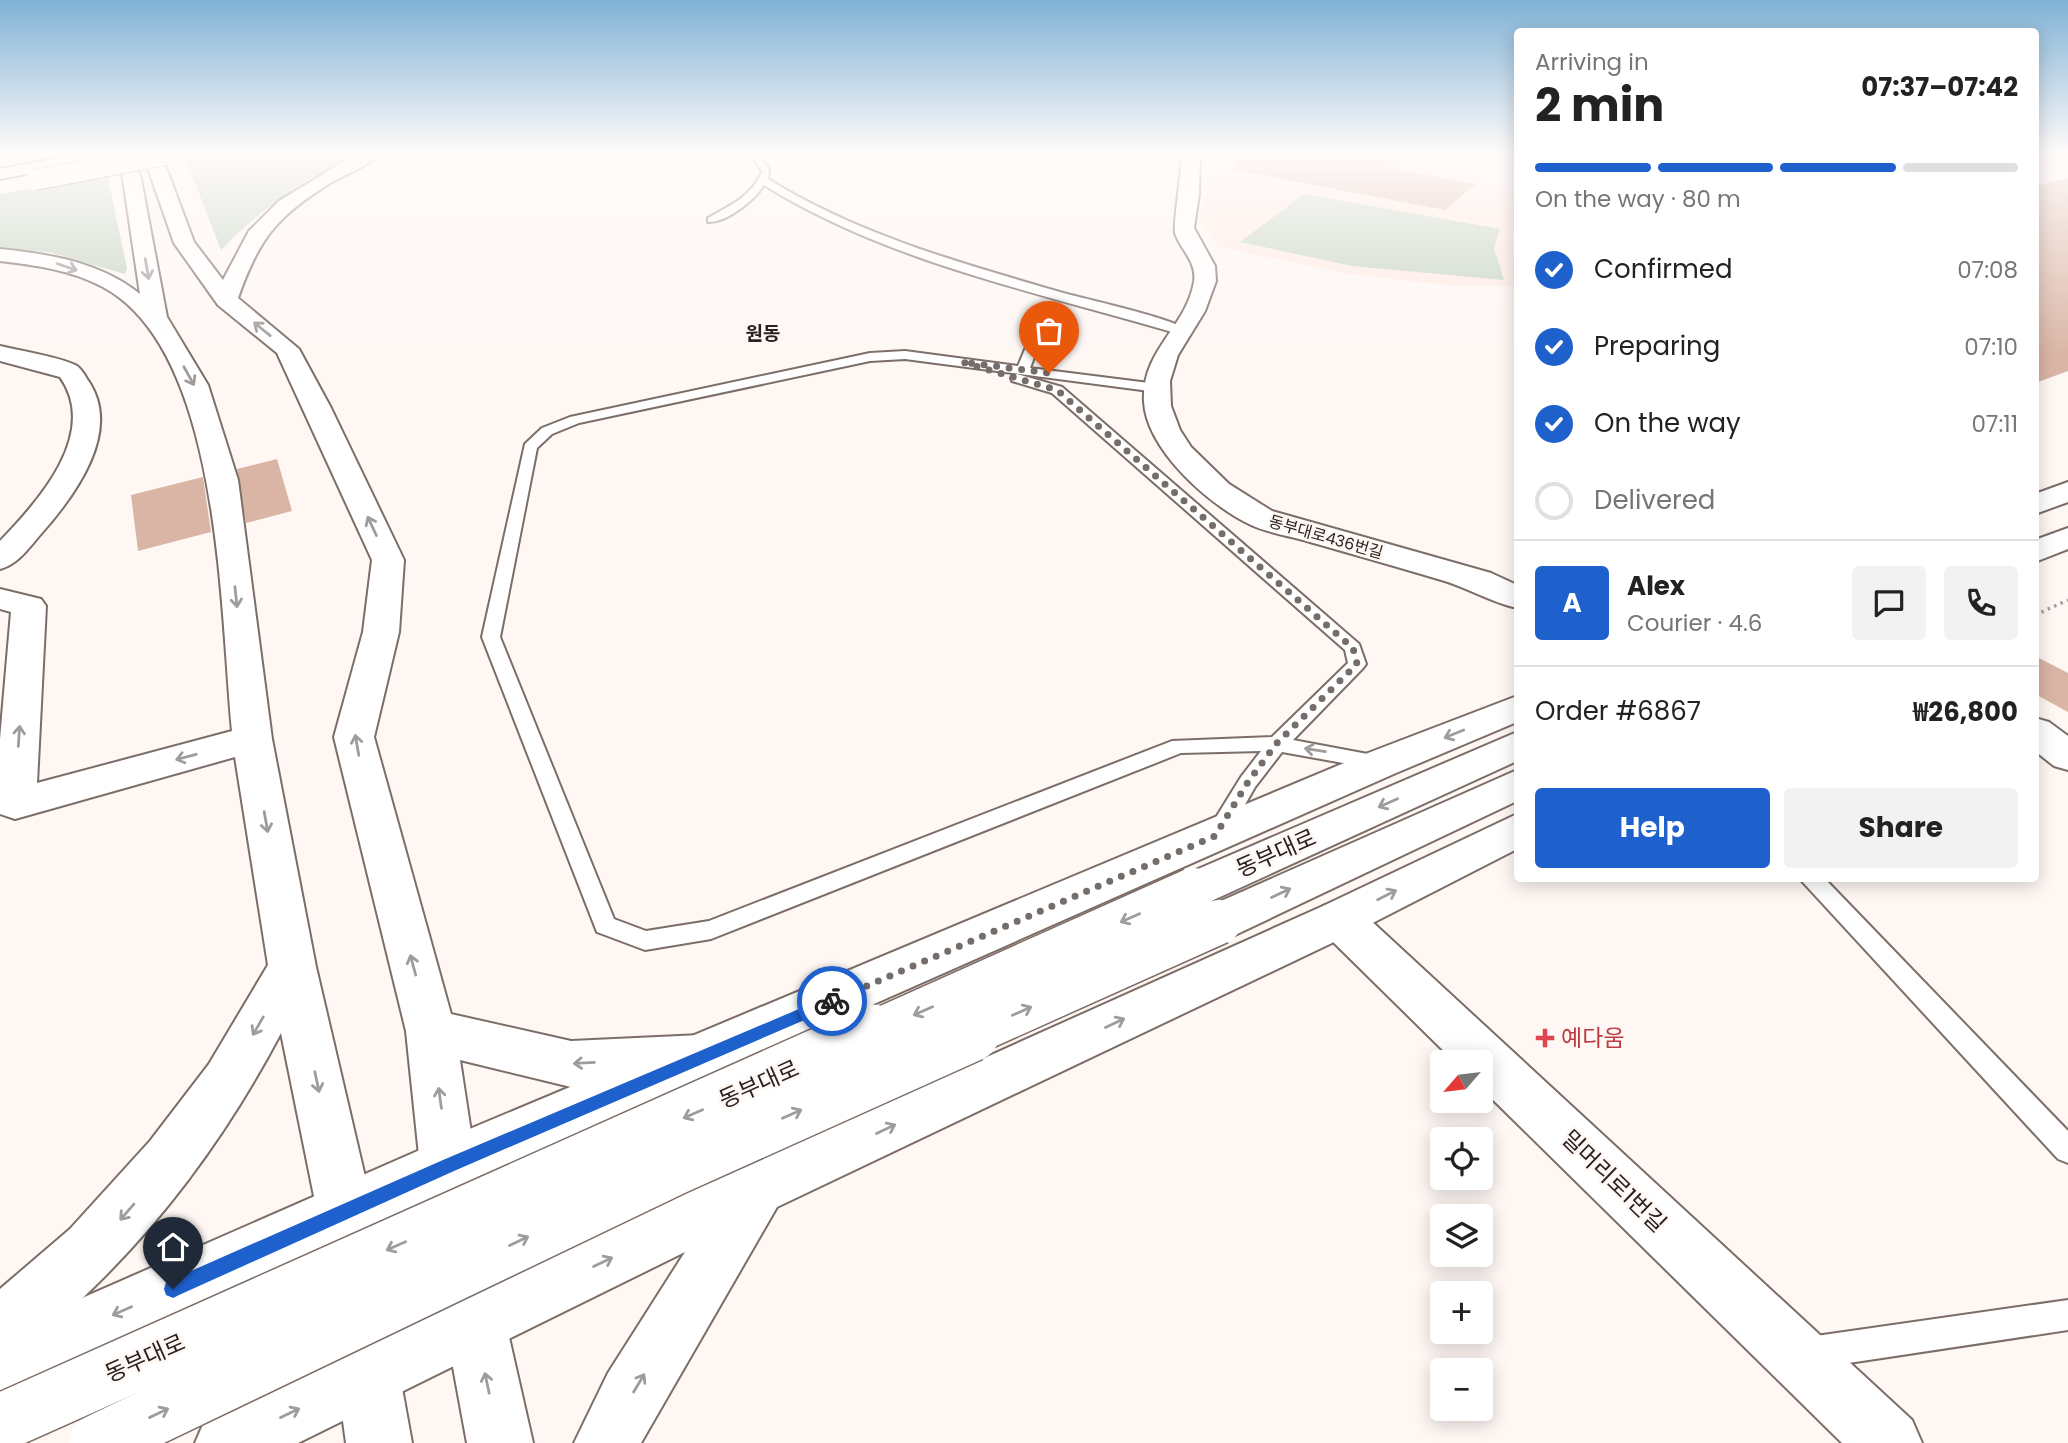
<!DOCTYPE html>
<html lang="en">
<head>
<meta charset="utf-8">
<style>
  :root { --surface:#fff; --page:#f2f2f2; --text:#222; --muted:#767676; --line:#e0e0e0; --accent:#1e60cc }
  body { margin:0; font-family:Poppins,"Noto Sans KR",sans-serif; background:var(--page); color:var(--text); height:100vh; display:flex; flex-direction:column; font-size:26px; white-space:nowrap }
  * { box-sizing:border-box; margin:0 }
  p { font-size:23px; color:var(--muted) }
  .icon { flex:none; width:38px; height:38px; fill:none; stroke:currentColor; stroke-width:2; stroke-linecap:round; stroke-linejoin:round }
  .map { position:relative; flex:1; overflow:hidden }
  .sheet { position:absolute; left:1514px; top:28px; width:525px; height:854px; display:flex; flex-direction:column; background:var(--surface); border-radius:7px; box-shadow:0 4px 18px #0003 }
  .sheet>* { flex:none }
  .needle { width:46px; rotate:242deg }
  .tools { position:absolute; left:1430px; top:1050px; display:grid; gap:14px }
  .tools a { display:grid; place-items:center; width:63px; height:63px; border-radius:7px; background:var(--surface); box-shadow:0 4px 18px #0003; font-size:35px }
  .pin { position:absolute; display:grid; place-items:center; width:60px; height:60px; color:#fff; margin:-72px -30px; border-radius:50% 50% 50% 0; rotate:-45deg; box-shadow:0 0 7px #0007 }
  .pin .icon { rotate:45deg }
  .courier { position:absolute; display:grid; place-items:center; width:70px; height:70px; margin:-35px; border:5px solid #1e60cc; border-radius:50%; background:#fff; color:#222; box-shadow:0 2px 9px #0007 }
  .overview em { font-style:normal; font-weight:700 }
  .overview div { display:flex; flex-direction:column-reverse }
  .overview { display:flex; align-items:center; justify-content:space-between; height:119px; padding:0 21px }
  h1 { font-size:46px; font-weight:700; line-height:52px }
  .bar { display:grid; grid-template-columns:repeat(4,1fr); gap:10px 7px; align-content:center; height:84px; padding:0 21px }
  .bar i { height:9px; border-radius:5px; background:var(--line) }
  .bar .selected { background:var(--accent) }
  .bar p { grid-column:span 4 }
  .line { display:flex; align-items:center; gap:18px; padding:0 21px; border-top:2px solid var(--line) }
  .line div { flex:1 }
  .round { display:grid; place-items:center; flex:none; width:74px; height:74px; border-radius:7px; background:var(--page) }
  ol { padding:0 21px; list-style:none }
  li { display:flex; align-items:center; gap:21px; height:77px }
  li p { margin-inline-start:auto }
  li .icon { padding:7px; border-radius:50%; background:var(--accent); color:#fff; stroke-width:4 }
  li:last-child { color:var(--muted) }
  li i { width:38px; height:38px; border:4px solid var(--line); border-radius:50% }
  .button { display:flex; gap:14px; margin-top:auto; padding:14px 21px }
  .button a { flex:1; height:80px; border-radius:7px; background:var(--accent); color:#fff; font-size:28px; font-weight:700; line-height:80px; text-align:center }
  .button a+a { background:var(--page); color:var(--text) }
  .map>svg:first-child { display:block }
  .built { fill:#ffeae2 }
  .green { fill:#c3d3c1 }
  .building { fill:#dab5a5 }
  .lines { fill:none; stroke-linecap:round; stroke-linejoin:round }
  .service-casing { stroke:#7c6d66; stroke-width:4 }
  .minor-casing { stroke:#7c6d66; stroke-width:4 }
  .tertiary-casing { stroke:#7c6d66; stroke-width:4 }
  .secondary-casing { stroke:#7c6d66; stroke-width:4 }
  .motorway-casing { stroke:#7c6d66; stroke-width:4 }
  .path { stroke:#a7a19e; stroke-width:3.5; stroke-dasharray:2.5 4.5; stroke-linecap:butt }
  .service { fill:#fff; fill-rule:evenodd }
  .minor { fill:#fff; fill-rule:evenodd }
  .tertiary { fill:#fff; fill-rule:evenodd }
  .secondary { fill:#fff; fill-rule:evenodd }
  .motorway { fill:#fff; fill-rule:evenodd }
  .secondary-bridge-far1-casing { stroke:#7c6d66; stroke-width:47; stroke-linecap:butt }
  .secondary-bridge-casing { stroke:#7c6d66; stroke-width:60; stroke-linecap:butt }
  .motorway-bridge-casing { stroke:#7c6d66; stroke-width:22; stroke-linecap:butt }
  .secondary-bridge-far1 { stroke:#fff; stroke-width:44 }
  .secondary-bridge { stroke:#fff; stroke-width:57 }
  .motorway-bridge { stroke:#fff; stroke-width:20 }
  .oneway { stroke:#9f9c9b }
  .route { fill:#1e60cc }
  .done { stroke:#746d6a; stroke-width:7; stroke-dasharray:0 12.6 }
  .health-dot { fill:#e0444e; stroke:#fef7f4; stroke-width:2.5 }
  .labels { text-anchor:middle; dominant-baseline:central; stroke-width:5; stroke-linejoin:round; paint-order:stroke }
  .far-street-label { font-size:16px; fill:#292320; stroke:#fef7f4 }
  .far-quarter-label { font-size:19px; font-weight:bold; fill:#292320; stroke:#fef7f4 }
  .near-street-label { font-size:23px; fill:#292320; stroke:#fef7f4 }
  .near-health-label { font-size:23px; fill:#be3a42; stroke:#fef7f4; text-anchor:start }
</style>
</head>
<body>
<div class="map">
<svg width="2068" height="1443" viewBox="0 0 2068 1443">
  <rect width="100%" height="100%" fill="#fef7f4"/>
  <path class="built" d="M1221,154H1467L1477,177L1517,196V230L1511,232L1517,286H1458L1349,274L1219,247L1199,221L1207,193L1208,157Z"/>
  <g class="green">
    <path d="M215,154H358C306,177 260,209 221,250L186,160Z"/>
    <path d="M107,174L127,268L125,274L48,252L0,248V194Z"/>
    <path d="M1304,194L1500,229L1494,248L1504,280L1352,266L1240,242Z"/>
  </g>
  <g class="building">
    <path d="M1236,154H1402L1389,168L1476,184L1445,210L1235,170Z"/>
    <path d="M2068,178V371L2035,383V186Z"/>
    <path d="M277,459L292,511L246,523L237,469Z"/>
    <path d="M203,477L211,532L138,551L131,495Z"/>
    <path d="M2035,656L2068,673V712L2035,694Z"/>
  </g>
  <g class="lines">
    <defs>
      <g id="service">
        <path d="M750,154H759L769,169L768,179C860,236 964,264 1067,294C1090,300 1175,319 1189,331L1179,334C1041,293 887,262 764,185C755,200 726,223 708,222V218C729,206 753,196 762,171Z"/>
        <path d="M1058,324L1064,328L1036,352L1030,368L1157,384L1164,388L1157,392L905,359L870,361L579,423L552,434L537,448L500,637L614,919L646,931L709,921L1172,741L1272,737L1348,663L1345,650L1052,393L1012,381L1011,378L1017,374L1062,387L1359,644L1366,664L1363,668L1293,740L1389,758L1392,763L1389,768L1382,770L1282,752L1255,787L1226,838H1210L1207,832L1241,777L1261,751L1181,753L711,939L645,950L597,932L482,637L525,444L542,428L570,417L870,353L905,351L1018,366L1026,347Z"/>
        <path d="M1799,878H1824L2068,1131V1163L2058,1159Z"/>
        <path d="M2068,1300V1330L1809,1369L1798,1364L1793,1353L1798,1342L1809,1337Z"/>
      </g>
      <g id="minor">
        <path d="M0,346C17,350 64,358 77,366C81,369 85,375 87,379C124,430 74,497 40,535C28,549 18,564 0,569V541C38,502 100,433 60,377L0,361Z"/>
        <path d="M2035,718L2049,722L2068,736V770L2054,766L2035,751Z"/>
        <path d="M1339,901L1355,906L1912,1420L1922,1443H1842L1480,1087V1062H1455L1323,932L1316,919L1323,906Z"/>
      </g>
      <g id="tertiary">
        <path d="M1182,154H1200L1199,194L1194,228L1215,266L1216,281L1205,311L1178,355L1170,381L1171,406L1180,430L1191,447L1229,484L1272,511L1491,573L1517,585V608C1490,602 1465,586 1438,579C1395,566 1352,554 1310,542C1290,536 1267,533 1249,524C1208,504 1147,450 1144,402C1141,350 1186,328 1194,282C1197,261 1181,251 1175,233C1173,226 1182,169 1182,154Z"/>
        <path d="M471,1272L492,1281L501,1302L533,1443H467L441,1302L450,1281Z"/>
        <path d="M365,1324L387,1333L396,1355L412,1443H346L334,1355L343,1333Z"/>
      </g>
      <g id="secondary">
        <path d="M2068,482V502L2035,514V494Z"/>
        <path d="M2068,528V549L2035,562V540Z"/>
        <path d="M1517,696V722L1396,773L467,1184L0,1397V1334L429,1146L1368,753Z"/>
        <path d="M1517,732V761L1209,902L1193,907L1177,902L1171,890L1177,878Z"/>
        <path d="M1517,770V801L1235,935L1219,940L1203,935L1196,922L1203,909Z"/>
        <path d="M1517,814V849L1355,932L777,1207L641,1443H574L608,1373L685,1252L298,1443H195L205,1420L737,1169L1323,906Z"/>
      </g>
      <g id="motorway">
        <path d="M79,154H133L141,179L167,317L208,385L238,480L272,739L316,967L373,1211L365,1231L345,1239L325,1231L317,1211L281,1033C232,1126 170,1213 94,1287C66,1314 36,1343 0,1358V1289L70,1229L150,1141L209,1064L268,965L235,757L15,819L0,814V739L11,612L0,609V589L41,599L46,606L37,783L232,731C220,611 222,351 103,287C71,270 35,265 0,261V249C50,254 100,262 140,294L123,179L116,157L0,179V169Z"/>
        <path d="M143,154H161L194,242L223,280L249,231L279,201L356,154H378C367,167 346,174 332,182C277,216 259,238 238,298L299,349L331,408L404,560L399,632L374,737L451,1014L571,1041L701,1035L719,1042L727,1058L719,1074L701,1081L571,1087L460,1060L476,1165L467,1184L448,1191L429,1184L420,1165L406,1031L334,737L363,632L372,560L277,353L218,305L174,243Z"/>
      </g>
    </defs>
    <use href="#service" class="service-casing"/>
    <use href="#minor" class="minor-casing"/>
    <use href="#tertiary" class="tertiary-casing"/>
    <use href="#secondary" class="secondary-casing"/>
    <use href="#motorway" class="motorway-casing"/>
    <path class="path" d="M2035,615L2068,600"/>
    <use href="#service" class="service"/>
    <use href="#minor" class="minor"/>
    <use href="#tertiary" class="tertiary"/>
    <use href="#secondary" class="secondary"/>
    <use href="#motorway" class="motorway"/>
    <defs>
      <g id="secondary-bridge-far1">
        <path d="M869,1035L1193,890"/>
        <path d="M967,1035L1219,922"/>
      </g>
      <g id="secondary-bridge">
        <path d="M0,1423L873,1033"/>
        <path d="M98,1443L673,1167L971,1033"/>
      </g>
      <path id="motorway-bridge" d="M35,180L171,154"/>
    </defs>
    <use href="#secondary-bridge-far1" class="secondary-bridge-far1-casing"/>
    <use href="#secondary-bridge" class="secondary-bridge-casing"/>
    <use href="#motorway-bridge" class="motorway-bridge-casing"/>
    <use href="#secondary-bridge-far1" class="secondary-bridge-far1"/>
    <use href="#secondary-bridge" class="secondary-bridge"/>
    <use href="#motorway-bridge" class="motorway-bridge"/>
  </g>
  <defs><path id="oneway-shaft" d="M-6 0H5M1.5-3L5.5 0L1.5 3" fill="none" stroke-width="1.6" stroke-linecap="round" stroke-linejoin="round" transform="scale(1.75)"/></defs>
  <g class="oneway">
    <use href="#oneway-shaft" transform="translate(67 267) rotate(19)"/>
    <use href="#oneway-shaft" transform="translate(147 269) rotate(80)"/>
    <use href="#oneway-shaft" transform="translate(262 329) rotate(-141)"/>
    <use href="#oneway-shaft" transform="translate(189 376) rotate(61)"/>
    <use href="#oneway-shaft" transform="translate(372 526) rotate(-115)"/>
    <use href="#oneway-shaft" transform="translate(236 597) rotate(84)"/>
    <use href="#oneway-shaft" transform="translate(1454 734) rotate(158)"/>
    <use href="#oneway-shaft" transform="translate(19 736) rotate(-86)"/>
    <use href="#oneway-shaft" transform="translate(357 745) rotate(-100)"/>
    <use href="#oneway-shaft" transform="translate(1315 750) rotate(-171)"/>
    <use href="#oneway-shaft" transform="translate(186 757) rotate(165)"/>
    <use href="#oneway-shaft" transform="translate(1388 803) rotate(156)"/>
    <use href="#oneway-shaft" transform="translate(266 822) rotate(80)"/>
    <use href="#oneway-shaft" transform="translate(1281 893) rotate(-25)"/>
    <use href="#oneway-shaft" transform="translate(1387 895) rotate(-27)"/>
    <use href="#oneway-shaft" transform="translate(1130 918) rotate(156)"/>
    <use href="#oneway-shaft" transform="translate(413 965) rotate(-105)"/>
    <use href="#oneway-shaft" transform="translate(923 1011) rotate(156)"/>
    <use href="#oneway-shaft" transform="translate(1022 1011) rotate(-24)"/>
    <use href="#oneway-shaft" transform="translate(1115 1023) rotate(-25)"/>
    <use href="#oneway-shaft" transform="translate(258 1026) rotate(120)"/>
    <use href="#oneway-shaft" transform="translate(584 1063) rotate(177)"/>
    <use href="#oneway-shaft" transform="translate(317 1082) rotate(78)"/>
    <use href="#oneway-shaft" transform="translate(440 1098) rotate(-98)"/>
    <use href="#oneway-shaft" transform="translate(693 1114) rotate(156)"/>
    <use href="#oneway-shaft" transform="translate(792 1114) rotate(-24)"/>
    <use href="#oneway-shaft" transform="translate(886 1129) rotate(-25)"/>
    <use href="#oneway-shaft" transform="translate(127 1212) rotate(131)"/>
    <use href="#oneway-shaft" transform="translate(519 1241) rotate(-26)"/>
    <use href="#oneway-shaft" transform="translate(396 1246) rotate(156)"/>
    <use href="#oneway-shaft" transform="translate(603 1262) rotate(-26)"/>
    <use href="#oneway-shaft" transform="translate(122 1311) rotate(156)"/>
    <use href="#oneway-shaft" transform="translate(487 1383) rotate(-102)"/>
    <use href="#oneway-shaft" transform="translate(639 1383) rotate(-59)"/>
    <use href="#oneway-shaft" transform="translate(159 1413) rotate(-26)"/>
    <use href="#oneway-shaft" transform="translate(290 1413) rotate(-26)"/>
  </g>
  <linearGradient id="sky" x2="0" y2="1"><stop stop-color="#80b2d6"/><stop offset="0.43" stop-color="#fffbfa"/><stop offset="1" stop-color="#fffbfa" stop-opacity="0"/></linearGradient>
  <rect width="2068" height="356" fill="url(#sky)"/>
  <path class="route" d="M832,995L839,1001L837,1006L454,1171L179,1295L173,1298L166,1295L164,1289L166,1282L443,1160Z"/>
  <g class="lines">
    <path class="done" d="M832,1001L1215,836L1248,782L1276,744L1357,664L1353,648L1057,390L962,362L1049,373"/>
  </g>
  <path class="health-dot" d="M1541.5 1027.5h7v7h7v7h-7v7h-7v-7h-7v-7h7z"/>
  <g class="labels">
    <g class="far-street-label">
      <text transform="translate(1326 537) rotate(16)">동부대로436번길</text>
    </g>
    <g class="far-quarter-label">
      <text x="763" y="333">원동</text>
    </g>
    <g class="near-street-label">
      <text transform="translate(1276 853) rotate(-24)">동부대로</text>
      <text transform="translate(759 1084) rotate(-24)">동부대로</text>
      <text transform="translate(1614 1181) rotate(44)">밀머리로1번길</text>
      <text transform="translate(145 1358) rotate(-24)">동부대로</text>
    </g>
    <g class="near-health-label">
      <text x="1561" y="1038">예다움</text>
    </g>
  </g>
</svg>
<div class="tools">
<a><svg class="needle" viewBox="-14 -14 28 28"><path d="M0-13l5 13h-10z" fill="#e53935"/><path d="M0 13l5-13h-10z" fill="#767676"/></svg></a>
<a><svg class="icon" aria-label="locate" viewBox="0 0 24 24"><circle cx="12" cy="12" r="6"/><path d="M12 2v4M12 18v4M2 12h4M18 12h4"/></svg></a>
<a><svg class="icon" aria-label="layers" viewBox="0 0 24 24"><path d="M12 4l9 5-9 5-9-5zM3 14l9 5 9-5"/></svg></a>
<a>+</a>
<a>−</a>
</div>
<div class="pin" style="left:1049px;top:373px;background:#ea580c"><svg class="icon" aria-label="bag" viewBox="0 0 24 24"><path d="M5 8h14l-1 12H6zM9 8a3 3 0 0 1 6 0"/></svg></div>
<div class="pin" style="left:173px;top:1289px;background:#1f2937"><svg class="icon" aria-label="home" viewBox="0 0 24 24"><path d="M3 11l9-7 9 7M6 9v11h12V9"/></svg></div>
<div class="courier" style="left:832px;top:1001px"><svg class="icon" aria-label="bike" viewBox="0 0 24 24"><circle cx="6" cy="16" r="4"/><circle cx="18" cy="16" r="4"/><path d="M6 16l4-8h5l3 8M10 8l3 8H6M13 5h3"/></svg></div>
<section class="sheet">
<div class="overview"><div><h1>2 min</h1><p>Arriving in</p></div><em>07:37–07:42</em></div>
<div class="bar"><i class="selected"></i><i class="selected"></i><i class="selected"></i><i></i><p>On the way · 80 m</p></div>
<ol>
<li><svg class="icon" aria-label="check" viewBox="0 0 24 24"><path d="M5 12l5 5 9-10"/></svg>Confirmed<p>07:08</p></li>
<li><svg class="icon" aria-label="check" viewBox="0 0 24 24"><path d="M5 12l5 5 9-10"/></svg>Preparing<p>07:10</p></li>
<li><svg class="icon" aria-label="check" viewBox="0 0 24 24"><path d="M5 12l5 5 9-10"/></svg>On the way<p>07:11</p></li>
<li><i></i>Delivered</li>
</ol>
<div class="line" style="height:126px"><b class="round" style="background:var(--accent);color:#fff">A</b><div><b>Alex</b><p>Courier · 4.6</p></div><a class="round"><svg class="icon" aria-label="chat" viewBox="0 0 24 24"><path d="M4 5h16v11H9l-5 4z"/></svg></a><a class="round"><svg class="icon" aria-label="phone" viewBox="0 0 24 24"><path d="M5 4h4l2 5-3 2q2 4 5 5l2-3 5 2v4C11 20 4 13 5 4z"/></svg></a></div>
<div class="line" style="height:91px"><div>Order #6867</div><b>₩26,800</b></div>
<div class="button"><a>Help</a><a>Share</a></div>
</section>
</div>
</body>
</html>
